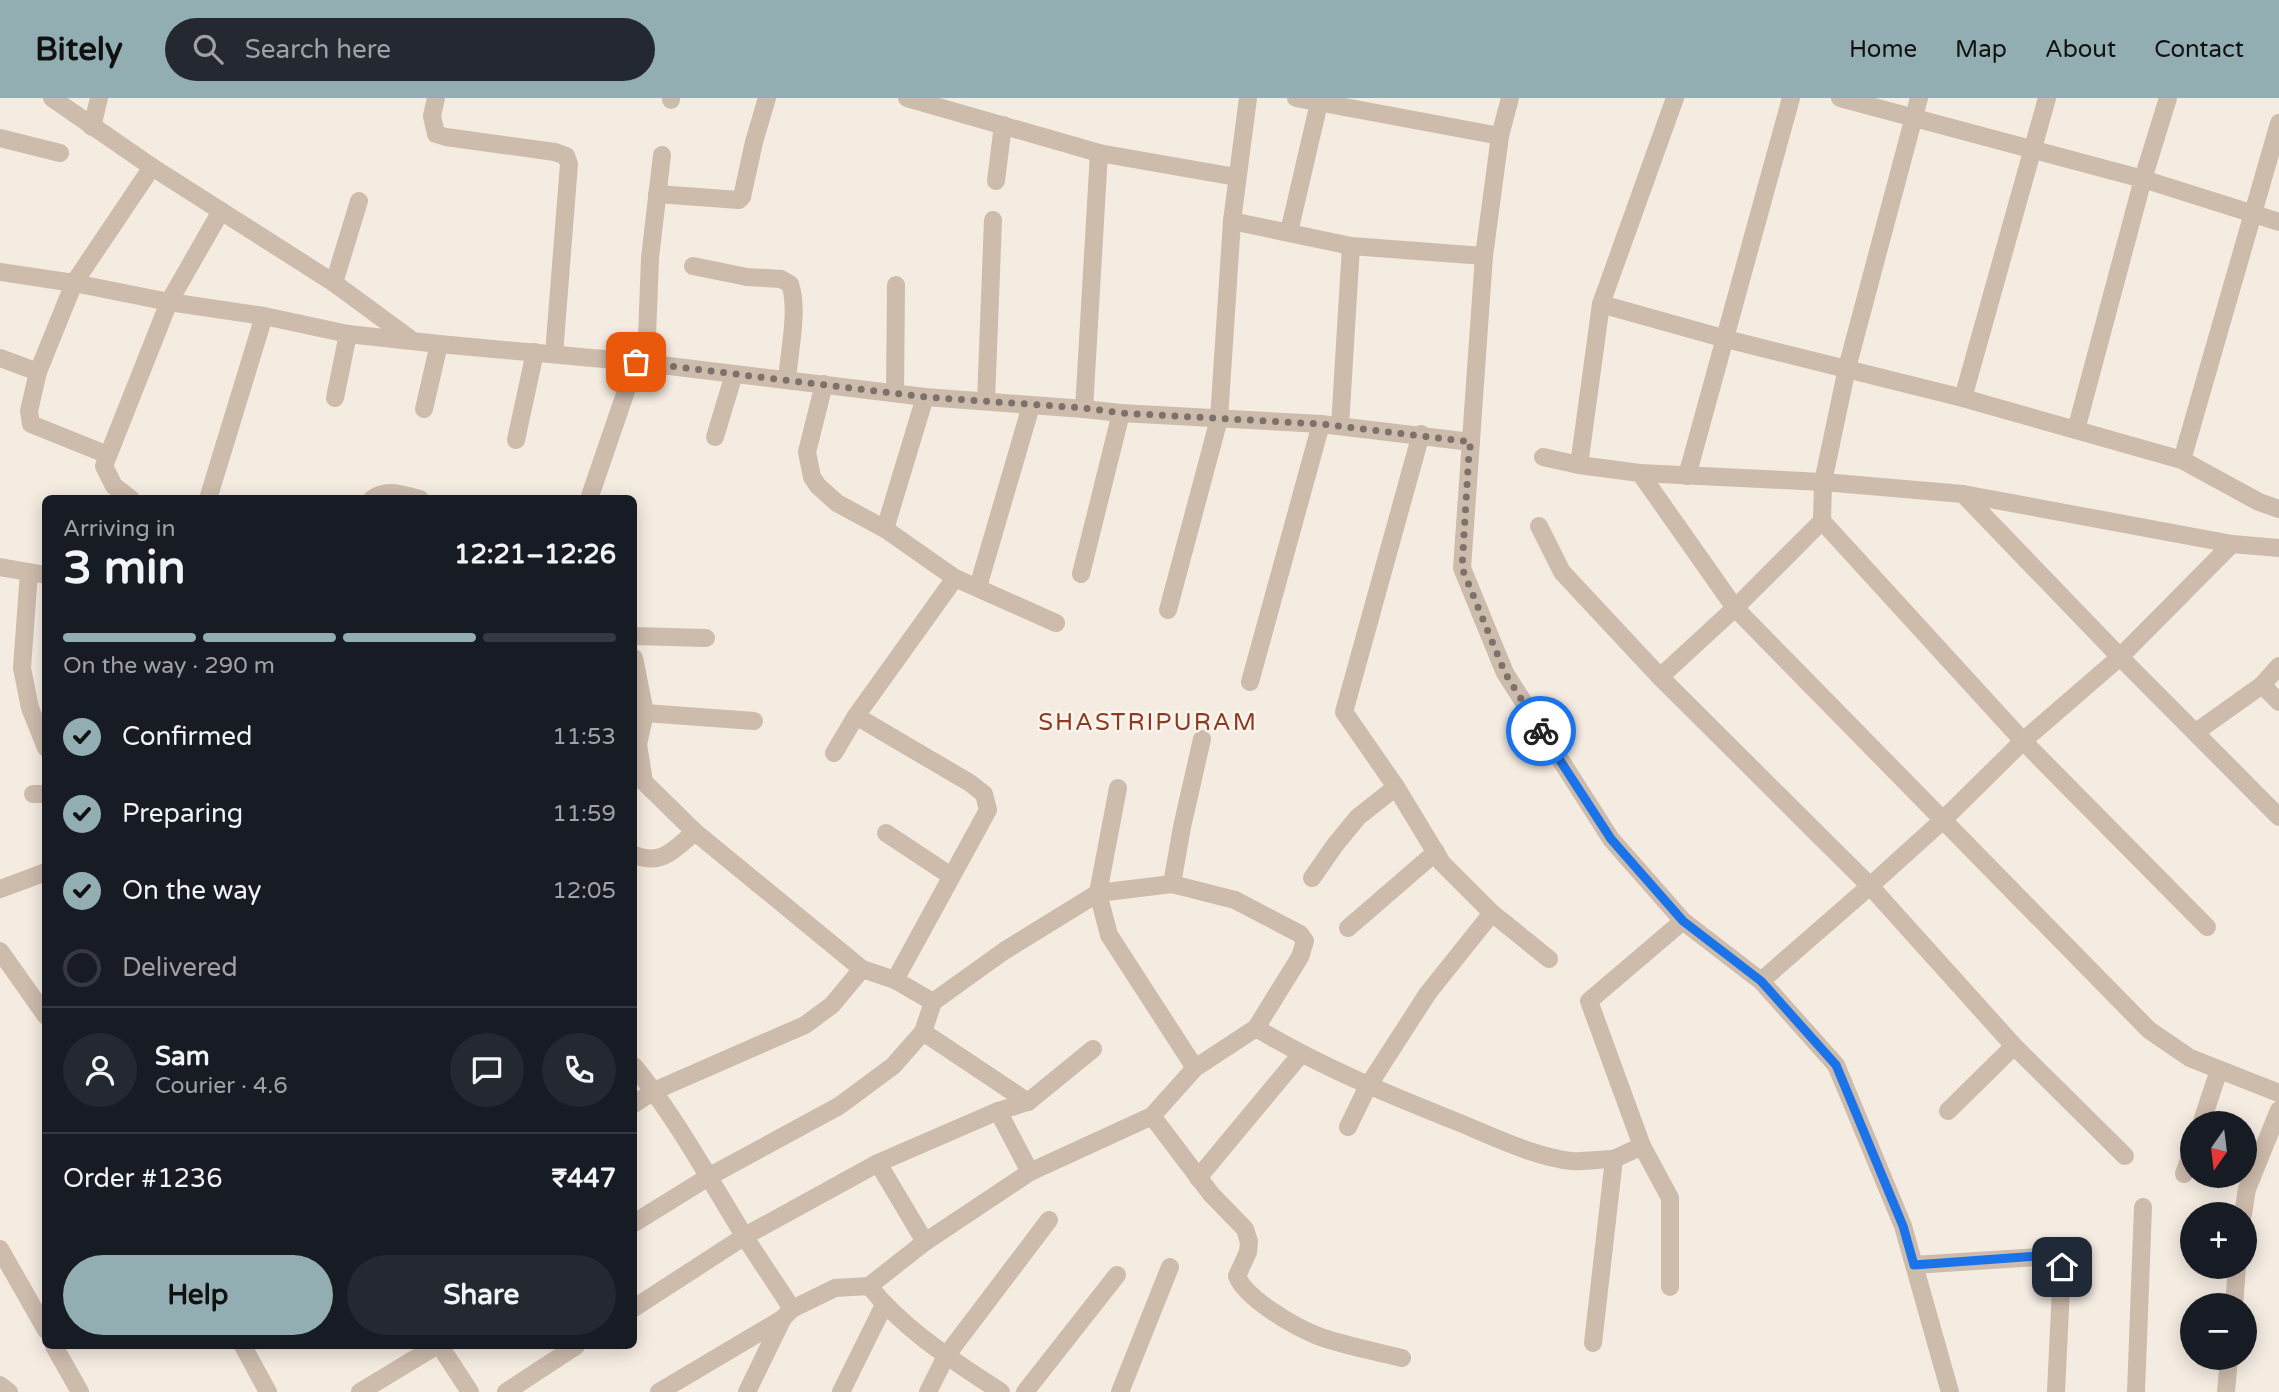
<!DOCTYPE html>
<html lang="en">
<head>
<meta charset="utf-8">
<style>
  :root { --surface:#171b24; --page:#242831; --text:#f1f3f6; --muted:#9ea1a6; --line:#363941; --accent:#92aeb2 }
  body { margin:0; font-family:"Varela Round",sans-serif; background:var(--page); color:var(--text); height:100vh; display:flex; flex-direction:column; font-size:26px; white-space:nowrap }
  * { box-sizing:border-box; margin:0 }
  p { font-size:23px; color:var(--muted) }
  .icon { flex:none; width:38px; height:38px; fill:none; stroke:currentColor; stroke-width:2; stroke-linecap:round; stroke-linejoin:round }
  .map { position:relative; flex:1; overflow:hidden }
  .drawer { position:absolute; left:42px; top:397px; width:595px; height:854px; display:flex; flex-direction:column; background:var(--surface); border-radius:10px; box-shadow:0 4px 18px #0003 }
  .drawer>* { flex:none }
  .needle { width:46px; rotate:194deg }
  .tools { position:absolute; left:2180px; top:1013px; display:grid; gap:14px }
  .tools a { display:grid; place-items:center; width:77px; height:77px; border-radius:50%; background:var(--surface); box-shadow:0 4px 18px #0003; font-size:35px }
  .pin { position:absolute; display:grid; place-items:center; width:60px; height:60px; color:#fff; margin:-30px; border-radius:14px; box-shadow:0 4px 10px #0006 }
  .courier { position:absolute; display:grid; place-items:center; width:70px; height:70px; margin:-35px; border:5px solid #1a73e8; border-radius:50%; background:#fff; color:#222; box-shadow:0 2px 9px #0007 }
  .headline em { font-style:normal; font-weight:800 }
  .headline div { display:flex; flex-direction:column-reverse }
  .headline { display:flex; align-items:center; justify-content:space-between; height:119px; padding:0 21px }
  h1 { font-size:46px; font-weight:800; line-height:52px }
  .bar { display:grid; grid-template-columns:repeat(4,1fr); gap:10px 7px; align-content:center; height:84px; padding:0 21px }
  .bar i { height:9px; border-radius:5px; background:var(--line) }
  .bar .selected { background:var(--accent) }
  .bar p { grid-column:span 4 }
  .line { display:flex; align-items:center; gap:18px; padding:0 21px; border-top:2px solid var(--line) }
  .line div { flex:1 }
  .round { display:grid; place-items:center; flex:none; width:74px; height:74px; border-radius:37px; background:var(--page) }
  ol { padding:0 21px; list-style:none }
  li { display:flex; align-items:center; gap:21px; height:77px }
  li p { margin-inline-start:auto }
  li .icon { padding:7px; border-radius:50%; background:var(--accent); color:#111; stroke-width:4 }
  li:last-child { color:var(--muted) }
  li i { width:38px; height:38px; border:4px solid var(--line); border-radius:50% }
  .action { display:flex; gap:14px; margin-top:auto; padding:14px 21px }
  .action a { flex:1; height:80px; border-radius:42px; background:var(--accent); color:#111; font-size:28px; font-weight:800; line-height:80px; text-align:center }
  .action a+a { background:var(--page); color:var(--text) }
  header { display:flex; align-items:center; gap:42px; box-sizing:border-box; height:98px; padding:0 35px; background:var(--accent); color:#111 }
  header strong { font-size:33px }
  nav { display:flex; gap:38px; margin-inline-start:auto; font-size:24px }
  .search { width:490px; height:63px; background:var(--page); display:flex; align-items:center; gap:18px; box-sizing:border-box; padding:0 24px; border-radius:38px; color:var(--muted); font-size:26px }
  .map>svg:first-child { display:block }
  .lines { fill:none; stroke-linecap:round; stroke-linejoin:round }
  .minor { stroke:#cdbbac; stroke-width:18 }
  .done { stroke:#7c716b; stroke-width:7; stroke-dasharray:0 12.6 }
  .route { stroke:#1a73e8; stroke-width:9 }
  .labels { text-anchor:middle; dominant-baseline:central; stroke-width:5; stroke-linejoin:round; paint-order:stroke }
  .neighbourhood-label { font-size:24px; letter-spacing:2px; fill:#8c3b22; stroke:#fbf5ee }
</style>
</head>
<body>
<header>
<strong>Bitely</strong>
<div class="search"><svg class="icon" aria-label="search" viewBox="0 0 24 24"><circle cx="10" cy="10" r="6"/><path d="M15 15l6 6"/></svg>Search here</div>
<nav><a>Home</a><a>Map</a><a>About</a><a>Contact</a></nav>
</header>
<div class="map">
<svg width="2279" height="1294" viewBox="0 0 2279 1294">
  <rect width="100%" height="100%" fill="#f4ebe1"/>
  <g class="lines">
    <g class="minor">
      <path d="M52,0L152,69L334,185L409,240"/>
      <path d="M436,0L432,18L436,36L446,39L555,54L566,58L569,66L554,256"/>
      <path d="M907,0L1099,55L1236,79"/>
      <path d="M1296,0L1500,38"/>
      <path d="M1510,0L1500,38L1484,158L1462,470L1505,575L1611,741L1683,823L1761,883L1836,967L1903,1128L1950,1294"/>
      <path d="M1840,0L2143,81L2279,124"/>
      <path d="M1919,0L1847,270L1823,384L1822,423L2023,643L2207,829"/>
      <path d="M671,2V0"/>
      <path d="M92,29L99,0"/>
      <path d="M0,40L60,55"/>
      <path d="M996,83L1003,27"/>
      <path d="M657,96L739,102L742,99L754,44L767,0"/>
      <path d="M1232,123L1351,148L1484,158"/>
      <path d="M1289,134L1319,5"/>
      <path d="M693,168L747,179L781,181L790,186C799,211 789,254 787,282"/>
      <path d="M0,174L74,185L169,204L264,218L348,236L439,246L636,264L925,299L1084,311L1121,315L1321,326L1471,344"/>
      <path d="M334,185L359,103"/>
      <path d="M1601,206L1726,241L1963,300L2182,362L2259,404L2279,411"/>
      <path d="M0,260L38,274"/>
      <path d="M646,265L650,160L662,57"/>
      <path d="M824,286L807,354L812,379L818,388L837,405L885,431L955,480L1056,525"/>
      <path d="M895,295L896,187"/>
      <path d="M335,300L348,236"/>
      <path d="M1963,300L2047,0"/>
      <path d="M986,303L993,122"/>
      <path d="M424,311L439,246"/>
      <path d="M1084,311L1099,55"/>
      <path d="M1340,328L1351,148"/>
      <path d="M2076,332L2143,81L2168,0"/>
      <path d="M1421,336L1344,614L1396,689L1442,765L1492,815L1549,861"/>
      <path d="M715,339L734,276"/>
      <path d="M516,342L535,254"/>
      <path d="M108,357L31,326L29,313L38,274L74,185L152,69"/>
      <path d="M1543,359L1579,367L1640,375L1823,384L1963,396L2232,446L2279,450"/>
      <path d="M2182,362L2279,25"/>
      <path d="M1579,367L1601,206L1675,0"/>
      <path d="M1640,375L1735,510L2149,932L2190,960L2279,995"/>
      <path d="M1687,378L1791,0"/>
      <path d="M1963,396L2120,559L2279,719"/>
      <path d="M131,401L114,388L104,368L169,204L221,113"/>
      <path d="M208,401L264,218"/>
      <path d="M372,401C387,390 403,397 420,401"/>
      <path d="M589,401L636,264"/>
      <path d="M1539,428L1562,474L1660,579L1870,788L2014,948L2125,1058"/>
      <path d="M885,431L925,299"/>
      <path d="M0,469L46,477"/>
      <path d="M29,474L22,570L30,610L46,650"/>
      <path d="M1081,476L1121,315"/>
      <path d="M978,489L1031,308"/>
      <path d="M1168,512L1219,321L1232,123L1248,0"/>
      <path d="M634,538L706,540"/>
      <path d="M634,560L645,615L638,646L644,684L695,734L862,871L895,882L933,904"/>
      <path d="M1660,579L1735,510L1822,423"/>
      <path d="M1250,584L1321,326"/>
      <path d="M2262,587L2279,604"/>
      <path d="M645,615L754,623"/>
      <path d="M856,618L955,480"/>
      <path d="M2196,634L2262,587L2279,568"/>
      <path d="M834,655L856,618L970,685L984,696L988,712L895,882"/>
      <path d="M1118,690L1098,795L1109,837L1195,970"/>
      <path d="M33,696H46"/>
      <path d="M886,735L951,778"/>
      <path d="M634,757C663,768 673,752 695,734"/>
      <path d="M1312,780L1335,747L1358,719L1396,689"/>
      <path d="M1172,786L1182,729L1202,641"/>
      <path d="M0,791L46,774"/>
      <path d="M1348,830L1436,754"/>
      <path d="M0,853L46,918"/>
      <path d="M1761,883L1870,788L1943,722L2023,643L2120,559L2232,446"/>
      <path d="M1256,930C1321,969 1390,997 1460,1025C1494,1039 1535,1059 1572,1063C1585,1064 1601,1061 1614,1061"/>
      <path d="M923,934L1028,1004"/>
      <path d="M634,968C677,1021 709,1081 745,1139C760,1163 777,1187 792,1211"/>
      <path d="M634,1006L654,993L805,927L832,907L862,871"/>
      <path d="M998,1013L1028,1004L1093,951"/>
      <path d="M1948,1013L2014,948"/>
      <path d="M1152,1018L1211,1096L1245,1131L1249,1144L1248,1154L1237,1178C1246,1201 1295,1229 1318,1238C1345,1248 1375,1253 1402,1260"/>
      <path d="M2201,1026L2219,972"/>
      <path d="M1348,1029L1368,988L1428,895L1492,815"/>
      <path d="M878,1065L925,1144"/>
      <path d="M2184,1076L2193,1050"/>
      <path d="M1198,1080L1301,956"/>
      <path d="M2243,1116L2247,1091L2279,1012"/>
      <path d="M634,1125L710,1078L839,1008L893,968L923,934L933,904L1004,853L1098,795L1172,786L1235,802L1300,836L1305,843L1300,859L1256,930L1195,970L1152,1018L1030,1074L925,1144L869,1188"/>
      <path d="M0,1151L46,1232"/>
      <path d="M1914,1167L2038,1159L2057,1162L2062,1169L2056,1294"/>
      <path d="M1670,1189V1100L1642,1048L1589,903L1683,823"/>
      <path d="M2234,1208L2237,1169"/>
      <path d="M634,1210L745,1138L878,1065L998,1013L1030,1074"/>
      <path d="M1593,1245L1614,1061L1642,1048"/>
      <path d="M54,1248L80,1294"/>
      <path d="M243,1248L268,1294"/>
      <path d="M440,1248L470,1294"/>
      <path d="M0,1287L9,1294"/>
      <path d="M360,1294L436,1248"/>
      <path d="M506,1294L576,1248"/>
      <path d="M659,1294L782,1221L792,1211L835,1190L869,1188C904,1232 954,1263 1001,1294"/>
      <path d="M747,1294L782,1222"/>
      <path d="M841,1294L884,1207"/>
      <path d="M928,1294L946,1258L1049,1122"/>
      <path d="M1025,1294L1117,1177"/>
      <path d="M1120,1294L1170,1169"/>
      <path d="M2136,1294L2143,1109"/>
      <path d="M2226,1294L2229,1260"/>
    </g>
  </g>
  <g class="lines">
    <path class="done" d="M636,264L925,299L1084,310L1121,315L1321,326L1471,344L1469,354L1462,470L1505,575L1541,633"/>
    <path class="route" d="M1541,633L1611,741L1683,823L1761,883L1836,967L1903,1128L1914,1167L2038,1158L2057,1162L2062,1169"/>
  </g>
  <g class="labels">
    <g class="neighbourhood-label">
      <text x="1148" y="624">SHASTRIPURAM</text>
    </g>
  </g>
</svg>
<div class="tools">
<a><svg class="needle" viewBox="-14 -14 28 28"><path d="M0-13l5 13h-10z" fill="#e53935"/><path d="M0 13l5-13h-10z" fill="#9ea1a6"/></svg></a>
<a>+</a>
<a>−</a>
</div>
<div class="pin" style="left:636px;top:264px;background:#ea580c"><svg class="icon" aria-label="bag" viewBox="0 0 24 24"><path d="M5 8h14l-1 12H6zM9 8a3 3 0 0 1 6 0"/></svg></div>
<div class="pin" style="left:2062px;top:1169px;background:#1f2937"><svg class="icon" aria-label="home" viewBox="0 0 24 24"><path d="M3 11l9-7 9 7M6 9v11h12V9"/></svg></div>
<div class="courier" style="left:1541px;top:633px"><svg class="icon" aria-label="bike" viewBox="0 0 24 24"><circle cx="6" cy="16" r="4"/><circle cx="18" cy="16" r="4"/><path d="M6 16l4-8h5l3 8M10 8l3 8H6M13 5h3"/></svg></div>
<section class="drawer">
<div class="headline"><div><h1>3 min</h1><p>Arriving in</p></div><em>12:21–12:26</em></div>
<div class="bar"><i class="selected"></i><i class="selected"></i><i class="selected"></i><i></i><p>On the way · 290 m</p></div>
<ol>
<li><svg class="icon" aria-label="check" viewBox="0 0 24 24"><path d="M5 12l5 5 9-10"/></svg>Confirmed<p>11:53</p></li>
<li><svg class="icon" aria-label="check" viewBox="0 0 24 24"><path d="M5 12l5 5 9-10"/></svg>Preparing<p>11:59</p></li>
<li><svg class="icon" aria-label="check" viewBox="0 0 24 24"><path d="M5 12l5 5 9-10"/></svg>On the way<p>12:05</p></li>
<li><i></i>Delivered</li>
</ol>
<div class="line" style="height:126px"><a class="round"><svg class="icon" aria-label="person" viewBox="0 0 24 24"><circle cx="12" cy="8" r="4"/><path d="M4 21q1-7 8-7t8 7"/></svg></a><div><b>Sam</b><p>Courier · 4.6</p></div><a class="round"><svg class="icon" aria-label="chat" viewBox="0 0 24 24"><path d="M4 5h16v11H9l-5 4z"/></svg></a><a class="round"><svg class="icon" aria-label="phone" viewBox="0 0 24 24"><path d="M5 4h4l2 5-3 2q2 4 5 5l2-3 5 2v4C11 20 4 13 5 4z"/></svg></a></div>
<div class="line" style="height:91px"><div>Order #1236</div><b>₹447</b></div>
<div class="action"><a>Help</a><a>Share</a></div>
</section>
</div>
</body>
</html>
